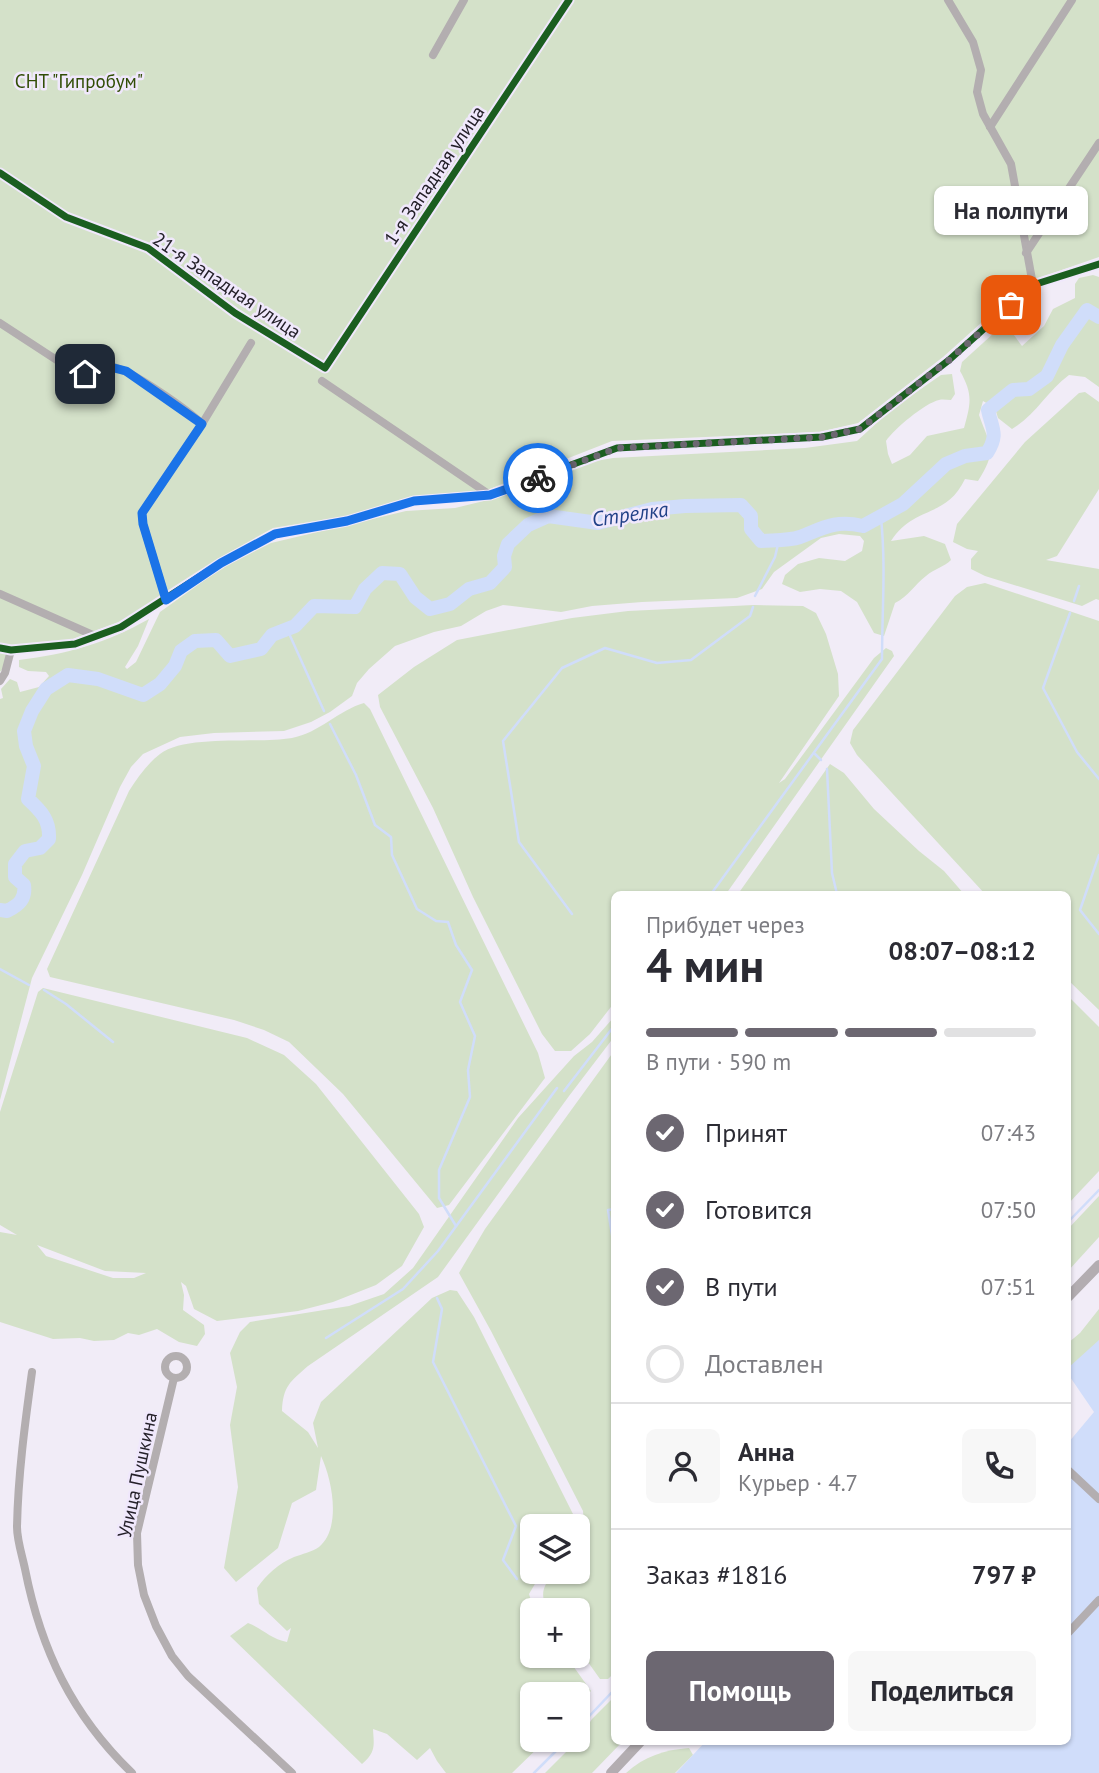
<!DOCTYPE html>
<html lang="ru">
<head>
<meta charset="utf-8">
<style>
  :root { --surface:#fff; --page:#f7f7f7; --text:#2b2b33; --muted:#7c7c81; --line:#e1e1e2; --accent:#6c6771 }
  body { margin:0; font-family:"PT Sans",sans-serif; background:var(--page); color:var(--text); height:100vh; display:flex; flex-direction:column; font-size:26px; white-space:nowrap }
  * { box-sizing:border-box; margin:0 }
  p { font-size:23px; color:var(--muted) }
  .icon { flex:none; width:38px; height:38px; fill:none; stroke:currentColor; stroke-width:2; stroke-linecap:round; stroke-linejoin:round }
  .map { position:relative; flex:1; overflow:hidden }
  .sheet { position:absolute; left:611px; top:891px; width:460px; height:854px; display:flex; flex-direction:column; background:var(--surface); border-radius:10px; box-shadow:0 2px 5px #0004 }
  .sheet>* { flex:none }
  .buttons { position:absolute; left:520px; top:1514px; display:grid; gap:14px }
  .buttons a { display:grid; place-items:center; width:70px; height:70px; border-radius:10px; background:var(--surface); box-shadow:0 2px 5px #0004; font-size:35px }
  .pin { position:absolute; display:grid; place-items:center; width:60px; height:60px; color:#fff; margin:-30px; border-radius:14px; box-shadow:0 4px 10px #0006 }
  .courier { position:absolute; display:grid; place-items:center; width:70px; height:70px; margin:-35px; border:5px solid #1a73e8; border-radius:50%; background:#fff; color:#222; box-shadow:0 2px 9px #0007 }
  .bubble { position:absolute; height:49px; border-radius:10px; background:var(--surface); box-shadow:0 2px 5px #0004; font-size:23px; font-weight:600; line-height:49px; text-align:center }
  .summary em { font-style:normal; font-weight:600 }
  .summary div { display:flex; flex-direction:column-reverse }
  .summary { display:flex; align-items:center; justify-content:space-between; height:119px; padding:0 35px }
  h1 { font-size:46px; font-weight:600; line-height:52px }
  .bar { display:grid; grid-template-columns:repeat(4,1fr); gap:10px 7px; align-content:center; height:84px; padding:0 35px }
  .bar i { height:9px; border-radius:5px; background:var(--line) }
  .bar .on { background:var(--accent) }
  .bar p { grid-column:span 4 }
  .line { display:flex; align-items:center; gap:18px; padding:0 35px; border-top:2px solid var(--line) }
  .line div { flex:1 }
  .round { display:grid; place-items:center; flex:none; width:74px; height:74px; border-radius:10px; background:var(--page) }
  ol { padding:0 35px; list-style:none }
  li { display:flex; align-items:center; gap:21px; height:77px }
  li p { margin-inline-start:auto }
  li .icon { padding:7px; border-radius:50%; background:var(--accent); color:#fff; stroke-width:4 }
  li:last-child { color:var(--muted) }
  li i { width:38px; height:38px; border:4px solid var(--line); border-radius:50% }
  .button { display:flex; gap:14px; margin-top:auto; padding:14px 35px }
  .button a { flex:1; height:80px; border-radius:10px; background:var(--accent); color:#fff; font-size:28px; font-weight:600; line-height:80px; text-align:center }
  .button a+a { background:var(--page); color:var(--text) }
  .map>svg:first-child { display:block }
  .green { fill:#d4e1c9; fill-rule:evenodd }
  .water { fill:#d0ddfa }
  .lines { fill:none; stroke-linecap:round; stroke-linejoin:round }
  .stream { stroke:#d0ddfa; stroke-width:2.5 }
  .river { stroke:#d0ddfa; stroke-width:14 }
  .minor { stroke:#b3aeb0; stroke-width:8 }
  .secondary { stroke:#b3adb1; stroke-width:10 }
  .cycleway-casing { stroke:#f0e8fc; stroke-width:11 }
  .cycleway { stroke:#1b5e20; stroke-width:7 }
  .done { stroke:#6c6771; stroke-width:7; stroke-dasharray:0 12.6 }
  .route { stroke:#1a73e8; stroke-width:9 }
  .labels { text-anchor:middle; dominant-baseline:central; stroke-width:5; stroke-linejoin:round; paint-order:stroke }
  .park-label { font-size:19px; fill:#314d06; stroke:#f0e8fc }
  .street-label { font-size:19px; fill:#242029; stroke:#f0e8fc }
  .water-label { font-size:21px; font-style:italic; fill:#214187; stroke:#f0e8fc }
</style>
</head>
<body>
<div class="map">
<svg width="1099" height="1773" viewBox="0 0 1099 1773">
  <rect width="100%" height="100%" fill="#f1ecf7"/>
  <g class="green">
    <path d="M0,0H1099V257L1027,282L943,357L858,423L819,432L612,441L487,490L412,496L346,516L273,528L219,558L151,604L119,622L73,639L18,650L0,672Z"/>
    <path d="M1093,275L1099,277V387L1085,377L1069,375C1047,391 1036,415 1012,429L998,418L995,408L983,401L979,415C990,446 998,450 978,481L965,479C946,519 914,505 891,541L924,536L945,544L951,560C944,567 934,569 926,576C914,585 909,596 895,603L884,636L874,633L857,602L841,591L820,589L800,592L782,584L785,575L798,564L819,558L845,561L862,551L864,541L860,536L839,534L821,538L774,572L762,589L737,598L642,602L592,606L561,612L503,605L486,611L461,626L434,632L395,646L369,669L357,683L352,696L330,712L311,722L284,731L214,733L180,737L143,754L131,767L120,787L82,875L32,978L0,1100V699L3,698L1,689L10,679L17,682L20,692L39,687L49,676L46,672L28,671L19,667V660C68,654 106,643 149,619L138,646L125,667L127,669L136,662L160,612L223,567L271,543L406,511L455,508L488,500L551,478L590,462L613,458L805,448L857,441L892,409L941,375L952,374L955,394L951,400C947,400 943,399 939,400C925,403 894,429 886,441L888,454L892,464L910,455L927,436L964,428C971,403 973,394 960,371L962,362L1005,323L1022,346L1044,326L1053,309L1075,298V284L1079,278Z"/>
    <path d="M1085,392L1099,402V489L1057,556L1046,560L1099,569V600L1096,599L1082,606L985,576L971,569V559L978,551L967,549L953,542L957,524L1025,442L1079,393Z"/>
    <path d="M985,583L1099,621V1010L1068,980V894H985L857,755L850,743L853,730L955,596L967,587Z"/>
    <path d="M754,605L803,606L816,613L826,634L838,674L839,696L779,783L785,779L874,658L886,648L892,651L894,656L726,894H614V1003L590,1034L571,1051H555L542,1034L473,897L433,808L380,707L378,695L414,667L457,640L572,618L628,611Z"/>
    <path d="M364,703L370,709L538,1053L545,1078L449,1205L437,1208L343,1094L289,1042L264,1030L234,1020L50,977L47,969L129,791C138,777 147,764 160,754C186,734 258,744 292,738C319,733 339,710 364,703Z"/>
    <path d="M830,764L844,773L874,809L919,851L944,871L964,894H738Z"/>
    <path d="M43,988L247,1038L284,1055L316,1084L419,1214L424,1227L402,1266L376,1285L333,1302L298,1311L217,1321L194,1309L186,1286L181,1282L184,1295L183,1310L204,1325L205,1334L197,1346L179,1342L157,1329L139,1335L128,1333L114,1340L94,1341L80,1338L53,1339L0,1322V1232L17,1235L0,1225V1112L38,992ZM37,1245L105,1271L146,1273L134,1278H113L46,1256Z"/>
    <path d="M1068,996L1099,1027V1171L1068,1204Z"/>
    <path d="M614,1017V1037L569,1096L438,1277L308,1366C290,1382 283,1386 282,1411L308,1432L318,1448L313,1423L321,1402L432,1298L450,1290L457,1291L474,1317L574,1516L573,1526H532V1572H542L529,1594L534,1610H532V1656H566L591,1691L578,1705V1694H532V1740H546L512,1773H446L437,1761L430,1748L417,1760L387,1734L373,1729C374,1746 376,1752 362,1764L230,1636L248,1623C263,1629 271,1639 287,1642L291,1628L287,1631L259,1604L257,1588C267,1574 278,1564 294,1557C302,1554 312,1552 319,1547C342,1528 332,1479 321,1456L316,1490L292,1503L278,1548L236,1582L224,1568L238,1487L230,1425L237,1387L230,1353L240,1332L250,1322L349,1306L384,1294L413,1268L518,1118L574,1056L592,1042Z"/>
    <path d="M614,1051V1673L608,1679H600L578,1648V1610H549C538,1595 544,1585 554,1572H578V1539L584,1530L583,1511L491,1331L459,1273L485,1229Z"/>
    <path d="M1099,1196V1237L1068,1271V1229Z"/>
    <path d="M1099,1309V1399L1080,1371L1068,1380V1343L1080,1333Z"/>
    <path d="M614,1697V1741H623L592,1773H545L579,1739L592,1719Z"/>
    <path d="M689,1748L693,1755L675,1773H626C644,1756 665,1750 689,1748Z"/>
  </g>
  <path class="water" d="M1099,1340V1773H676L706,1741H1068V1443L1094,1412L1068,1374V1368Z"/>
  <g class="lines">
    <g class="stream">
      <path d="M755,596L775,557L779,540"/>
      <path d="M1074,601L1079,586"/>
      <path d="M1070,613L1043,688L1077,752L1099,779"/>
      <path d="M287,629L324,711"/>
      <path d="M330,724L356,775L375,825L391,837L392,855L417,909L436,921L448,922L456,945L472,970L460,1002L475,1036L468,1070L470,1097L439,1170V1198L456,1226"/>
      <path d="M815,754L821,760"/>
      <path d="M827,769L832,873L837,894"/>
      <path d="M1099,855L1080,910L1099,934"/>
      <path d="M711,894L882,659C882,611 886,566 881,518"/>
      <path d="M572,914L519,842L503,741L562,668L605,648L657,663L691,660L750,616L753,607"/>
      <path d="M0,969L29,985"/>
      <path d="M44,990L66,1004L113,1042"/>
      <path d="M564,1091L614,1026"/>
      <path d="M614,1209L608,1210L614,1247"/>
      <path d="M1068,1222L1099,1190"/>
      <path d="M437,1298L442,1309L433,1362L516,1526L503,1560L517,1579"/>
      <path d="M326,1338L403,1289L438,1251L557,1088"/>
      <path d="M578,1728L614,1690"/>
      <path d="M534,1773L567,1740"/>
    </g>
    <path class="river" d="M0,910L7,911C19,905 26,899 24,885L15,877V864L25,851L40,848L49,839C50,820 41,811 28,799L34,766L26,746L24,731L32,711L46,689L68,675L98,679L143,695L160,684L175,666L181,651L195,641L216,640L230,656L261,649L272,635L295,626L314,606L355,607L365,589L382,573L400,574L415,597L430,609L450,604L469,589L490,583L505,567L504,556L508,544L528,525L548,516L598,523L652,509L685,506L741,505L751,516V529L761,541C773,540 788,541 800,537C825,527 836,520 863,526L903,504L946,464L965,456L987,453C999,434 992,429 988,410L1013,390L1029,389L1047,376L1062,345L1087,310L1099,317"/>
    <g class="minor">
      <path d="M948,0L973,42L981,70L977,92L983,114L1011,164L1033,285"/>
      <path d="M433,55L464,0"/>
      <path d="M990,127L1072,0"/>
      <path d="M0,173L66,217L148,248L235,313L325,368L569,0"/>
      <path d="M1026,253L1099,143"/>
      <path d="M0,323L75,372C90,376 99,366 113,367C131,370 188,410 202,424L142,513L143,524L166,600"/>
      <path d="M322,381L490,495"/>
      <path d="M202,424L251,343"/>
      <path d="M0,594L95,636"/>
      <path d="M0,648L11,650L75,644L121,627L221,563L275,534L347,521L414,501L490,495L617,448L822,437L860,429L949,360L1033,285L1099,264"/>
      <path d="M0,681L5,673L11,650"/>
      <circle cx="176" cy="1367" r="11"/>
      <path d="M32,1372C25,1423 18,1475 17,1527C17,1540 22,1555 25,1569C41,1650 72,1715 132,1773"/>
      <path d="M174,1378L137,1533L138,1565L144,1595L156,1626L172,1656L188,1676L292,1773"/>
      <path d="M1068,1470L1099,1499"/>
      <path d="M1068,1633L1099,1600"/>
    </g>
    <g class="secondary">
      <path d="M1068,1297L1099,1265"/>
      <path d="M611,1773L641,1741"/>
    </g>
    <defs>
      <g id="cycleway">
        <path d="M0,173L66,217L148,248L235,313L325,368L569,0"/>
        <path d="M0,648L11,650L75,644L121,627L221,563L275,534L347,521L414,501L490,495L617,448L822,437L860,429L949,360L1033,285L1099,264"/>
      </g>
    </defs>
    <use href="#cycleway" class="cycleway-casing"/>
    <use href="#cycleway" class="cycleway"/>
  </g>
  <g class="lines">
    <path class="done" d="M538,478L617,448L822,437L860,429L949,360L1011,305"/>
    <path class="route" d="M85,374L110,367L126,371L202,424L142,513L143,524L166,600L221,563L275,534L347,521L414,501L490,495L538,478"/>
  </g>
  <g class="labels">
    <g class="park-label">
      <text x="79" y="81">СНТ "Гипробум"</text>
    </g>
    <g class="street-label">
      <text transform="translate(434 175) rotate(-56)">1-я Западная улица</text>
      <text transform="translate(227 285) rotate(34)">21-я Западная улица</text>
      <text transform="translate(137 1475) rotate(-78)">Улица Пушкина</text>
    </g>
    <g class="water-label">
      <text transform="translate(630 514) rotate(-8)">Стрелка</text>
    </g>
  </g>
</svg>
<div class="buttons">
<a><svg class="icon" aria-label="layers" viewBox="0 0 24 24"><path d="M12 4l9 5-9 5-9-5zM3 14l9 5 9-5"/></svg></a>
<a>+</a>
<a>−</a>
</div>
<div class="pin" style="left:1011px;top:305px;background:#ea580c"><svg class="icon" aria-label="bag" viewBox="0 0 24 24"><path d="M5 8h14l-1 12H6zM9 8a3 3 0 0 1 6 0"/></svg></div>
<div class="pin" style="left:85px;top:374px;background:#1f2937"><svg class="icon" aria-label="home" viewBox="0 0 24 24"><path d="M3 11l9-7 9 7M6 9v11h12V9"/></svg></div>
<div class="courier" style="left:538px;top:478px"><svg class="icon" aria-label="bike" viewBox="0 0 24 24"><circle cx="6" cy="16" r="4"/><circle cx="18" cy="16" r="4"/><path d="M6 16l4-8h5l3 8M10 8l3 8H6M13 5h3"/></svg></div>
<div class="bubble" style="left:934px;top:186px;width:154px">На полпути</div>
<section class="sheet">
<div class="summary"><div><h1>4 мин</h1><p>Прибудет через</p></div><em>08:07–08:12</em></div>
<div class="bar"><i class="on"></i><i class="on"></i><i class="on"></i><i></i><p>В пути · 590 m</p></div>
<ol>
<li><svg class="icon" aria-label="check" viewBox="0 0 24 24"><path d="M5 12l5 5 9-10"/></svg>Принят<p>07:43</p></li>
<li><svg class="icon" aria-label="check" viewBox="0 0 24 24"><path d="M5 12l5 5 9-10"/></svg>Готовится<p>07:50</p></li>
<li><svg class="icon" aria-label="check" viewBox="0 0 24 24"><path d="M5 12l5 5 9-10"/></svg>В пути<p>07:51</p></li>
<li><i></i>Доставлен</li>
</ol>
<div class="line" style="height:126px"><a class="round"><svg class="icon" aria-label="person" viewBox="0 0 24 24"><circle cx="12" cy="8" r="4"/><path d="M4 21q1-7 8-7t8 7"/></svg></a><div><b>Анна</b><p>Курьер · 4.7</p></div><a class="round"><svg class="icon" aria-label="phone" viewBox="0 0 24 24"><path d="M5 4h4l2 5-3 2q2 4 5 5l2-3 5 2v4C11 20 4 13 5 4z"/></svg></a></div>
<div class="line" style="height:91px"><div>Заказ #1816</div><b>797 ₽</b></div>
<div class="button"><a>Помощь</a><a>Поделиться</a></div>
</section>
</div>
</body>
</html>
